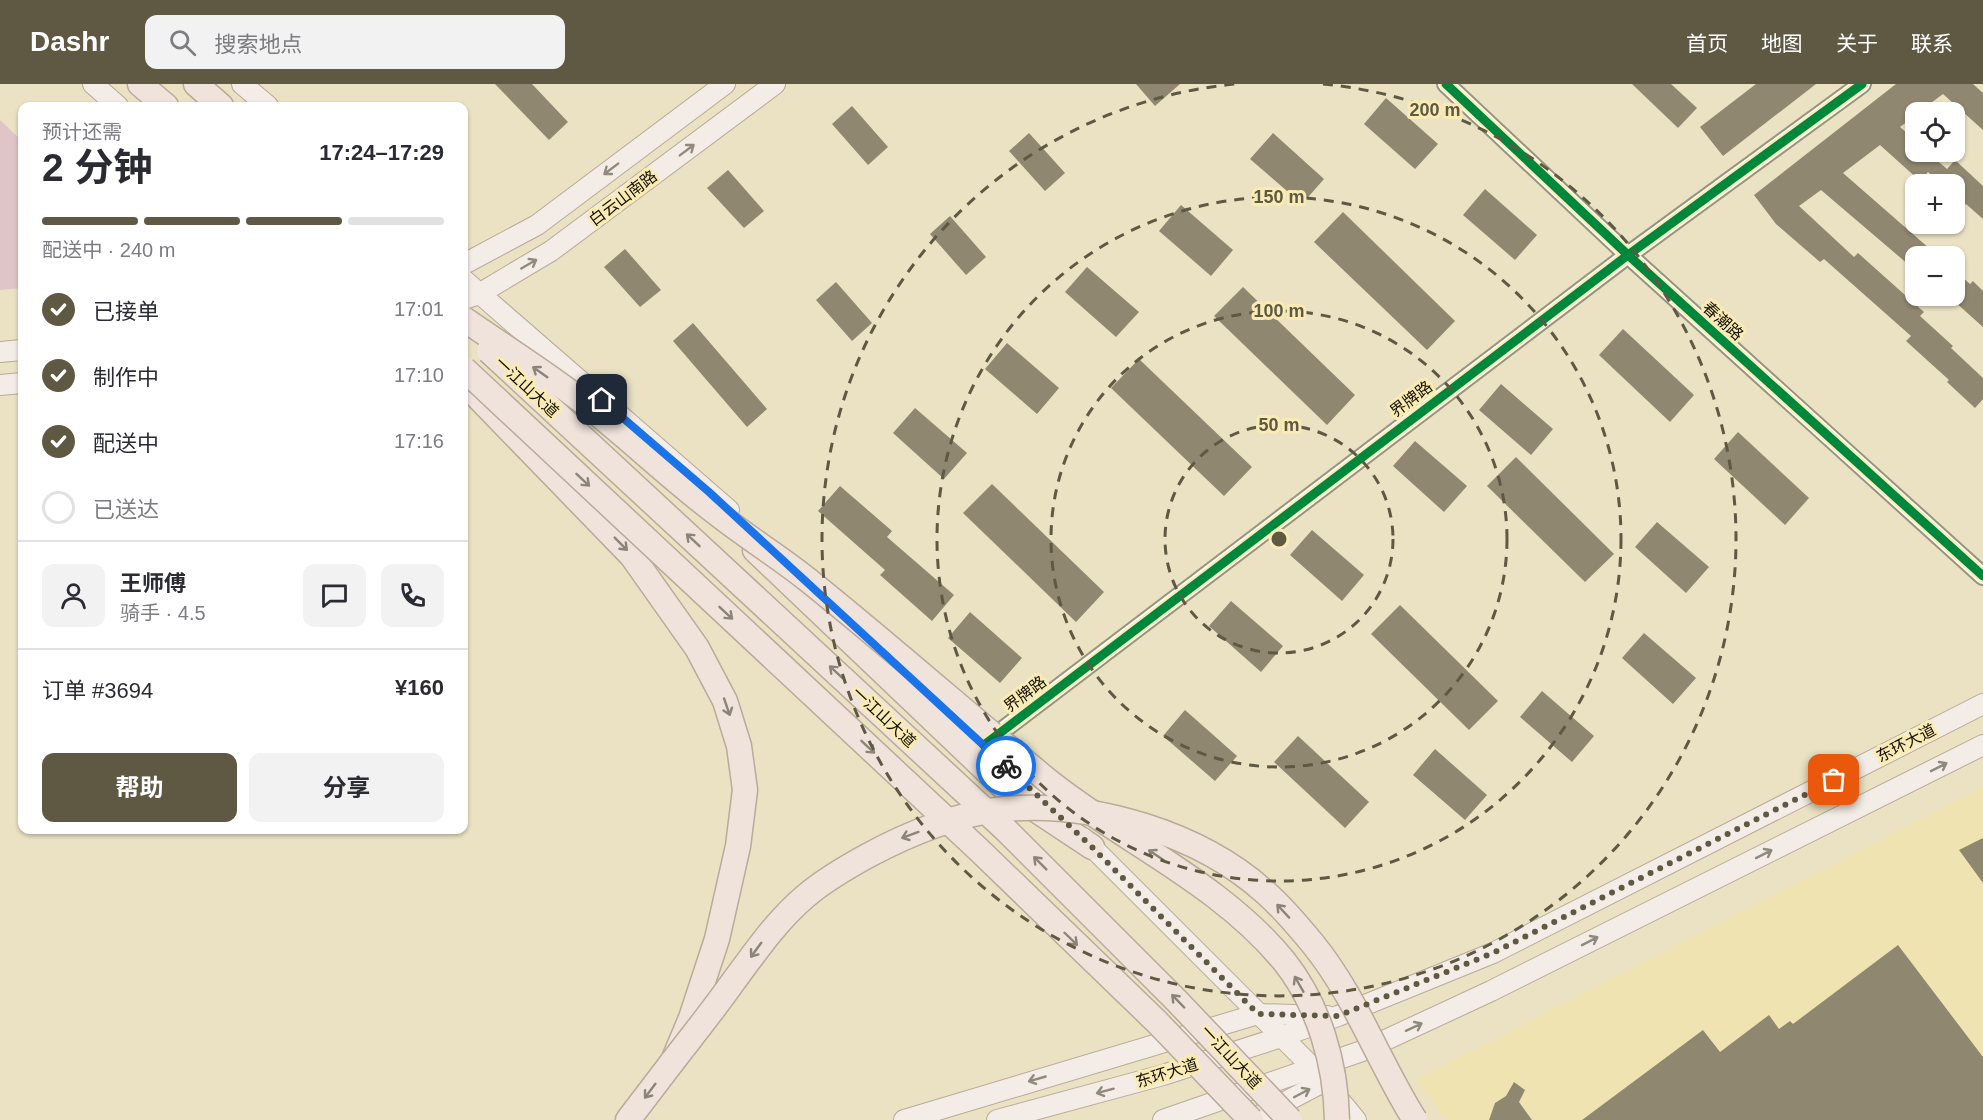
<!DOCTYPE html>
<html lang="zh">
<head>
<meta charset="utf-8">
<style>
  :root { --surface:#fff; --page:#f2f2f3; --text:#2b2b33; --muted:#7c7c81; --line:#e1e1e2; --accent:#5f5944 }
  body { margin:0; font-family:Helvetica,"Noto Sans SC",sans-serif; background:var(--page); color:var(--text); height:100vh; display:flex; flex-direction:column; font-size:22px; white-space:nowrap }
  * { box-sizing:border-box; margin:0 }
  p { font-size:20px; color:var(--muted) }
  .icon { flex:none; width:33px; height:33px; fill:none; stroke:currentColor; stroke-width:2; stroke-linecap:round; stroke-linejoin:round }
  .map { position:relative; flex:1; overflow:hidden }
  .panel { position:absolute; left:18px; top:18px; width:450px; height:732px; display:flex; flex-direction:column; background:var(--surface); border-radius:12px; box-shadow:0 2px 4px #0004 }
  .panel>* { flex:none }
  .fabs { position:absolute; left:1905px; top:18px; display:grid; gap:12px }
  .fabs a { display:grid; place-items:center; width:60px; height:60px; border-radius:12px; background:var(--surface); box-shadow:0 2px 4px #0004; font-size:30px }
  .pin { position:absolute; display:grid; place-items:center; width:51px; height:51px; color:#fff; margin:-26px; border-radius:12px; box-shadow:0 3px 9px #0006 }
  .courier { position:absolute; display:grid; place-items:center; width:60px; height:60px; margin:-30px; border:4px solid #1a73e8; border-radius:50%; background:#fff; color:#222; box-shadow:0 2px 8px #0007 }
  .head em { font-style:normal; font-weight:700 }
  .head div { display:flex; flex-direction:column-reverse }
  .head { display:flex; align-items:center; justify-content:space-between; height:102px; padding:0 24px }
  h1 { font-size:39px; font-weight:700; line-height:45px }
  .bar { display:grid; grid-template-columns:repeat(4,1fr); gap:9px 6px; align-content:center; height:72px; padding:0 24px }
  .bar i { height:8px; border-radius:4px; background:var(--line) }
  .bar .on { background:var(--accent) }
  .bar p { grid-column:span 4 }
  .line { display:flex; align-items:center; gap:15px; padding:0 24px; border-top:2px solid var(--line) }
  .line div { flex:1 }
  .round { display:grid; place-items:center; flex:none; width:63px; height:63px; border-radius:12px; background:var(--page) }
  ol { padding:0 24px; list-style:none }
  li { display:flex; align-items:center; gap:18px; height:66px }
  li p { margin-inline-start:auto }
  li .icon { padding:6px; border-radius:50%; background:var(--accent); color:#fff; stroke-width:4 }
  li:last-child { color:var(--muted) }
  li i { width:33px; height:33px; border:3px solid var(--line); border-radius:50% }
  .cta { display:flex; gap:12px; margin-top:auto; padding:12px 24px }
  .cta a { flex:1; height:69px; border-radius:12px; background:var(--accent); color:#fff; font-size:24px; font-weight:700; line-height:69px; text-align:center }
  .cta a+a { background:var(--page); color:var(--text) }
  header { display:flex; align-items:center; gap:36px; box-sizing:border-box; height:84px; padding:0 30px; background:var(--accent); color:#fff }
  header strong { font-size:28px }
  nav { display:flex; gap:33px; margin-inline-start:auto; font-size:21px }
  .search { width:420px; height:54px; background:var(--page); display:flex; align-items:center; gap:15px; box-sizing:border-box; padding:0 21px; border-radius:12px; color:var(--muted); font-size:22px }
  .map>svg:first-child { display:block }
  .built { fill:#efe3b2 }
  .green { fill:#e0c5c8 }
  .building { fill:#908770 }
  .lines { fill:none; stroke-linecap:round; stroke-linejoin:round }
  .minor-casing { stroke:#9a947d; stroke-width:20 }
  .major-casing { stroke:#b9aa99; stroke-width:22 }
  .highway-casing { stroke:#b9aa99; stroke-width:27 }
  .minor { stroke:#fcfbf6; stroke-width:16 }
  .major { stroke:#f4ece6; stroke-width:20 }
  .highway { stroke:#efe3dc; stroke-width:24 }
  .highway-bridge-casing { stroke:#b9aa99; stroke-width:27; stroke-linecap:butt }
  .highway-bridge { stroke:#efe3dc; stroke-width:24 }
  .cycleway-casing { stroke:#f9ebb4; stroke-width:13 }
  .cycleway { stroke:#00873e; stroke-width:9 }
  .oneway { stroke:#8f897e }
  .oneway2 { stroke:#8c8479 }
  .done { stroke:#5f5944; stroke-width:6; stroke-dasharray:0 10.8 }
  .route { stroke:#1a73e8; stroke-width:8 }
  .ring { fill:none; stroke:#5f5944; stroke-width:3; stroke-dasharray:10 8 }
  .labels { text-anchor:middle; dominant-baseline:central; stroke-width:6; stroke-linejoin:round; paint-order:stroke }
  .street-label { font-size:16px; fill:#140f00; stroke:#f9ebb4 }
  .centre { fill:#5f5944; stroke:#f9ebb4; stroke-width:3 }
  .ring-label { font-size:18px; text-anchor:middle; font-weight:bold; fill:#5f5944; stroke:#f9ebb4; stroke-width:6; stroke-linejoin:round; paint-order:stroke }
</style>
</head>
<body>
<header>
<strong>Dashr</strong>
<div class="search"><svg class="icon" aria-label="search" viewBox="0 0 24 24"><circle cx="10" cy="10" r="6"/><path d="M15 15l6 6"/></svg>搜索地点</div>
<nav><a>首页</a><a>地图</a><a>关于</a><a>联系</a></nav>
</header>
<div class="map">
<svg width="1983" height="1036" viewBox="0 0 1983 1036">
  <rect width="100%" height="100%" fill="#eae2c3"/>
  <path class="built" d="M1983,703V1036H1446L1416,996Z"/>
  <path class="green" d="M0,36L22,57V204L0,206Z"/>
  <g class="building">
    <path d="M495,0H532L568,38L549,56Z"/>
    <path d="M1136,0H1180L1155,22Z"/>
    <path d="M1632,0H1671L1697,24L1678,44Z"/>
    <path d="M1756,0H1816L1723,72L1700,43Z"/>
    <path d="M1896,0H1973L1983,9V46L1943,10L1919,28H1916V31L1900,43L1916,57V68H1927L1947,85L1955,76L1983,102V135L1966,120L1964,122L1954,113V100H1941L1928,88L1920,97L1880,61L1843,89L1938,172H1916V187L1821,106L1799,122L1854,173L1858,169L1924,228L1920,232L1953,262L1951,264L1983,294V315L1975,324L1947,298L1949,296L1906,257L1911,252L1824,175L1820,178L1776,140L1754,111Z"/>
    <path d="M1386,14L1438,60L1415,85L1364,40Z"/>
    <path d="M852,22L888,63L868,81L832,40Z"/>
    <path d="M1029,49L1065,89L1045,107L1009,67Z"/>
    <path d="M1273,49L1324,95L1302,120L1250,75Z"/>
    <path d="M728,86L764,127L744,144L707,104Z"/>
    <path d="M1485,105L1537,151L1515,176L1463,131Z"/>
    <path d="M1181,121L1233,166L1211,192L1159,147Z"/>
    <path d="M1343,128L1455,237L1427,266L1314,158Z"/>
    <path d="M950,132L986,173L966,191L930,150Z"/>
    <path d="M625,165L661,206L640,223L604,183Z"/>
    <path d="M1087,183L1139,228L1116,253L1065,208Z"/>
    <path d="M1954,186L1970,200L1973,197L1983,207V243L1954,217Z"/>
    <path d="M836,198L872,239L852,257L816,216Z"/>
    <path d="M1243,203L1355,311L1327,341L1214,232Z"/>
    <path d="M693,239L767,325L747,343L673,257Z"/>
    <path d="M1623,245L1694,311L1670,338L1599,271Z"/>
    <path d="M1007,259L1059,304L1037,330L985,285Z"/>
    <path d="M1139,275L1252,383L1224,412L1111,304Z"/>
    <path d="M1501,300L1553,345L1531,371L1479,326Z"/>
    <path d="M915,324L967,369L944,395L893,349Z"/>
    <path d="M1738,348L1809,414L1785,441L1714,375Z"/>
    <path d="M1415,357L1467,402L1444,428L1393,382Z"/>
    <path d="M1516,373L1614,470L1585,498L1487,402Z"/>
    <path d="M992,400L1104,508L1076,538L963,429Z"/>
    <path d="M840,402L892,447L887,453L954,511L932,537L880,491L885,486L818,427Z"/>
    <path d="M1657,438L1709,483L1686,509L1635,463Z"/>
    <path d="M1312,446L1364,491L1342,517L1290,471Z"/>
    <path d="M1231,517L1283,562L1261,588L1209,542Z"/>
    <path d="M1400,521L1498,617L1469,646L1371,550Z"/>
    <path d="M970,528L1022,574L1000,599L948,554Z"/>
    <path d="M1644,549L1696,594L1673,620L1622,574Z"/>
    <path d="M1542,607L1594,652L1572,678L1520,633Z"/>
    <path d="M1185,626L1237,672L1215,697L1163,652Z"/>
    <path d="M1298,652L1369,718L1345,744L1274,678Z"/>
    <path d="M1435,665L1487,711L1465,736L1413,691Z"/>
    <path d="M1983,754V799L1959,766Z"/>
    <path d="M1898,861L1983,973V1036H1582L1703,946L1720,968L1769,931L1779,945L1790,937L1793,940Z"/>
    <path d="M1514,998L1525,1006L1519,1018L1532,1036H1489L1495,1019L1506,1012Z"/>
  </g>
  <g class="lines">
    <defs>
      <g id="minor">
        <path d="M1446,0L1628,171L1983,492"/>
        <path d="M987,658L1628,171L1862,0"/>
      </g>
      <g id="major">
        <path d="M93,0L118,22"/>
        <path d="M242,0L268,22"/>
        <path d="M464,180L537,141L725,0"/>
        <path d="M464,196L729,426"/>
        <path d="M464,215L479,210L551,167L775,0"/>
        <path d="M0,268L22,266"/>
        <path d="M0,301L22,299"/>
        <path d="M938,619L1057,730"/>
        <path d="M1083,754L1313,984L1356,1036"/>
        <path d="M904,1036L1258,930L1327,932"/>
        <path d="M997,1036L1163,991L1281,953L1338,932L1493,869L1983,620"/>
        <path d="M1163,1036L1362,967L1491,907L1983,661"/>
        <path d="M1251,1036L1325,997L1335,989"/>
      </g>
      <g id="highway">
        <path d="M140,0L166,22"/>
        <path d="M196,0L221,22"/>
        <path d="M473,308L632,472L697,564L725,617L739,662L745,706L738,762L717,855L691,934L673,977L628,1036"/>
        <path d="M755,466L1009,708L1092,763"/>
      </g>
    </defs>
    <use href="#minor" class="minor-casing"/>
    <use href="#major" class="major-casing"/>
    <use href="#highway" class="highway-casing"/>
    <use href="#minor" class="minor"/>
    <use href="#major" class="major"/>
    <use href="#highway" class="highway"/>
    <defs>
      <g id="highway-bridge">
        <path d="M464,235C500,260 538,284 574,311C623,348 666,391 715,428C745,452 778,472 808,496C889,561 967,630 1047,696C1124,758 1220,799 1284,877C1319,921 1336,980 1337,1036"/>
        <path d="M489,267L1005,745L1177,917L1290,1036"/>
        <path d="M464,285L979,766L1157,938L1251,1036"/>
        <path d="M673,977C693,951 714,925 733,898C756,867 777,836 807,811C826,795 847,783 869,771C908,750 959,729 1004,725C1092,717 1200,749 1266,809C1283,824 1299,843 1313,860C1356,913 1379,979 1415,1036"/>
      </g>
    </defs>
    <use href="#highway-bridge" class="highway-bridge-casing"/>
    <use href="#highway-bridge" class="highway-bridge"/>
    <defs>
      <g id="cycleway">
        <path d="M1446,0L1628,171L1983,492"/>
        <path d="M984,661L1628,171L1862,0"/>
      </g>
    </defs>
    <use href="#cycleway" class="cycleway-casing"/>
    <use href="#cycleway" class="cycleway"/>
  </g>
  <defs><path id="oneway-shaft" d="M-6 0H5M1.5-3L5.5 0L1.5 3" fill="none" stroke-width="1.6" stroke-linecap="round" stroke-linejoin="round" transform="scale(1.5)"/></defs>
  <g class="oneway">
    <use href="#oneway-shaft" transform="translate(687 66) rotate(-37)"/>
    <use href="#oneway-shaft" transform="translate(611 85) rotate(143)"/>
    <use href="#oneway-shaft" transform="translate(529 180) rotate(-30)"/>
    <use href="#oneway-shaft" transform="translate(1939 683) rotate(-27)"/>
    <use href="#oneway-shaft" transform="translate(1764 770) rotate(-27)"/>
    <use href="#oneway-shaft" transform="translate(1590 857) rotate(-27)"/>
    <use href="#oneway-shaft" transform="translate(1414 943) rotate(-25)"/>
    <use href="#oneway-shaft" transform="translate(1037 995) rotate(164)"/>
    <use href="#oneway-shaft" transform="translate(1105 1007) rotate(165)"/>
    <use href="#oneway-shaft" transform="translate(1302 1009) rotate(-28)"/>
  </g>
  <g class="oneway2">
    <use href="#oneway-shaft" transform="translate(540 288) rotate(-145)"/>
    <use href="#oneway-shaft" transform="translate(583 396) rotate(43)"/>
    <use href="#oneway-shaft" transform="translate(693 456) rotate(-137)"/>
    <use href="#oneway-shaft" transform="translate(621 460) rotate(45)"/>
    <use href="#oneway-shaft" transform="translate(726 529) rotate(43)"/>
    <use href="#oneway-shaft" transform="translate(836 588) rotate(-137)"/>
    <use href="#oneway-shaft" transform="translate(727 623) rotate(71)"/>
    <use href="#oneway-shaft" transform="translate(868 663) rotate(43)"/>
    <use href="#oneway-shaft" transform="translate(910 751) rotate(160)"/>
    <use href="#oneway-shaft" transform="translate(1156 771) rotate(-146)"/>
    <use href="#oneway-shaft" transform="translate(1040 779) rotate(-135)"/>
    <use href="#oneway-shaft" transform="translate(1283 827) rotate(-133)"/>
    <use href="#oneway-shaft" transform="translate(1071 855) rotate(44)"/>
    <use href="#oneway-shaft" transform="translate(756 866) rotate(126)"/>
    <use href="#oneway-shaft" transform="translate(1299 900) rotate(-120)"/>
    <use href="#oneway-shaft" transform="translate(1178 917) rotate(-134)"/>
    <use href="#oneway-shaft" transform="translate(650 1007) rotate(127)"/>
  </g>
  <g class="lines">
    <path class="done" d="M1006,682L1092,763L1258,930L1338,932L1493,869L1834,696"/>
    <path class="route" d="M602,316L709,408L1006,682"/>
  </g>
  <g class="ring">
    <circle cx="1279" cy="455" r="114"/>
    <circle cx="1279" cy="455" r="228"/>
    <circle cx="1279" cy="455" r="342"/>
    <path d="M1323 0A457 457 0 1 1 1235 0"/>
  </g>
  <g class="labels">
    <g class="street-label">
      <text transform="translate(623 114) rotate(-37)">白云山南路</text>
      <text transform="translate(1723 237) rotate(42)">春潮路</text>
      <text transform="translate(527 303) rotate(43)">一江山大道</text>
      <text transform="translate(1411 315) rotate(-37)">界牌路</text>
      <text transform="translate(1025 610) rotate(-37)">界牌路</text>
      <text transform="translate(884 633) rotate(43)">一江山大道</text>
      <text transform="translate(1906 659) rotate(-27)">东环大道</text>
      <text transform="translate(1231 973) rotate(47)">一江山大道</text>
      <text transform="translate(1167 989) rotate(-17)">东环大道</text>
    </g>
  </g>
  <circle cx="1279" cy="455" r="9" class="centre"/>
  <g class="ring-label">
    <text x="1435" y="32">200 m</text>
    <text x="1279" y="119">150 m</text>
    <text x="1279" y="233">100 m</text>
    <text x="1279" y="347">50 m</text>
  </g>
</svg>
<div class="fabs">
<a><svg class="icon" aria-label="locate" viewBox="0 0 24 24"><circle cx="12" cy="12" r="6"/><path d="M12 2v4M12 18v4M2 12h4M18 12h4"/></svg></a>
<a>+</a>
<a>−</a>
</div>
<div class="pin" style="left:1834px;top:696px;background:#ea580c"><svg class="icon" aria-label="bag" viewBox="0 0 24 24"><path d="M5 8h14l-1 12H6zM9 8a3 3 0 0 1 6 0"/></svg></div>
<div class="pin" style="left:602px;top:316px;background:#1f2937"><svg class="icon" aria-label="home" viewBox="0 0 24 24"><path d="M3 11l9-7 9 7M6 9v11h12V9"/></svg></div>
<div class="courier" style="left:1006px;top:682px"><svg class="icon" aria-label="bike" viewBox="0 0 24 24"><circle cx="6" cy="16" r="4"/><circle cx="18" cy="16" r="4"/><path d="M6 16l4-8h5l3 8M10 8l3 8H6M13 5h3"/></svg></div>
<section class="panel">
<div class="head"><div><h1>2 分钟</h1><p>预计还需</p></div><em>17:24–17:29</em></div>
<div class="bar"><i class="on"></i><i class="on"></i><i class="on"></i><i></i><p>配送中 · 240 m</p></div>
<ol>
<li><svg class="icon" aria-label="check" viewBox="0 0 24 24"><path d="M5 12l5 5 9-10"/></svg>已接单<p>17:01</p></li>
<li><svg class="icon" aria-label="check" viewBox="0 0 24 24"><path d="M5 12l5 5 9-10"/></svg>制作中<p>17:10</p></li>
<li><svg class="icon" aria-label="check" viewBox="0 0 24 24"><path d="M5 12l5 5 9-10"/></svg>配送中<p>17:16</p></li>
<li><i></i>已送达</li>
</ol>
<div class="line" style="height:108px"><a class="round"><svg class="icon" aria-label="person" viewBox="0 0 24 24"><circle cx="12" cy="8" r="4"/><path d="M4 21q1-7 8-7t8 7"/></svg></a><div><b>王师傅</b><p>骑手 · 4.5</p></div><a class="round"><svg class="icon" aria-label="chat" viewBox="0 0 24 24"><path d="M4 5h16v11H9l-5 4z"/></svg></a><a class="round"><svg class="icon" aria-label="phone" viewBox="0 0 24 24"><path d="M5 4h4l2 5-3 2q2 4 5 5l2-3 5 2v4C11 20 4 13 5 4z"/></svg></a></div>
<div class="line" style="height:78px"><div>订单 #3694</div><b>¥160</b></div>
<div class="cta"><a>帮助</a><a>分享</a></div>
</section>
</div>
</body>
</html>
